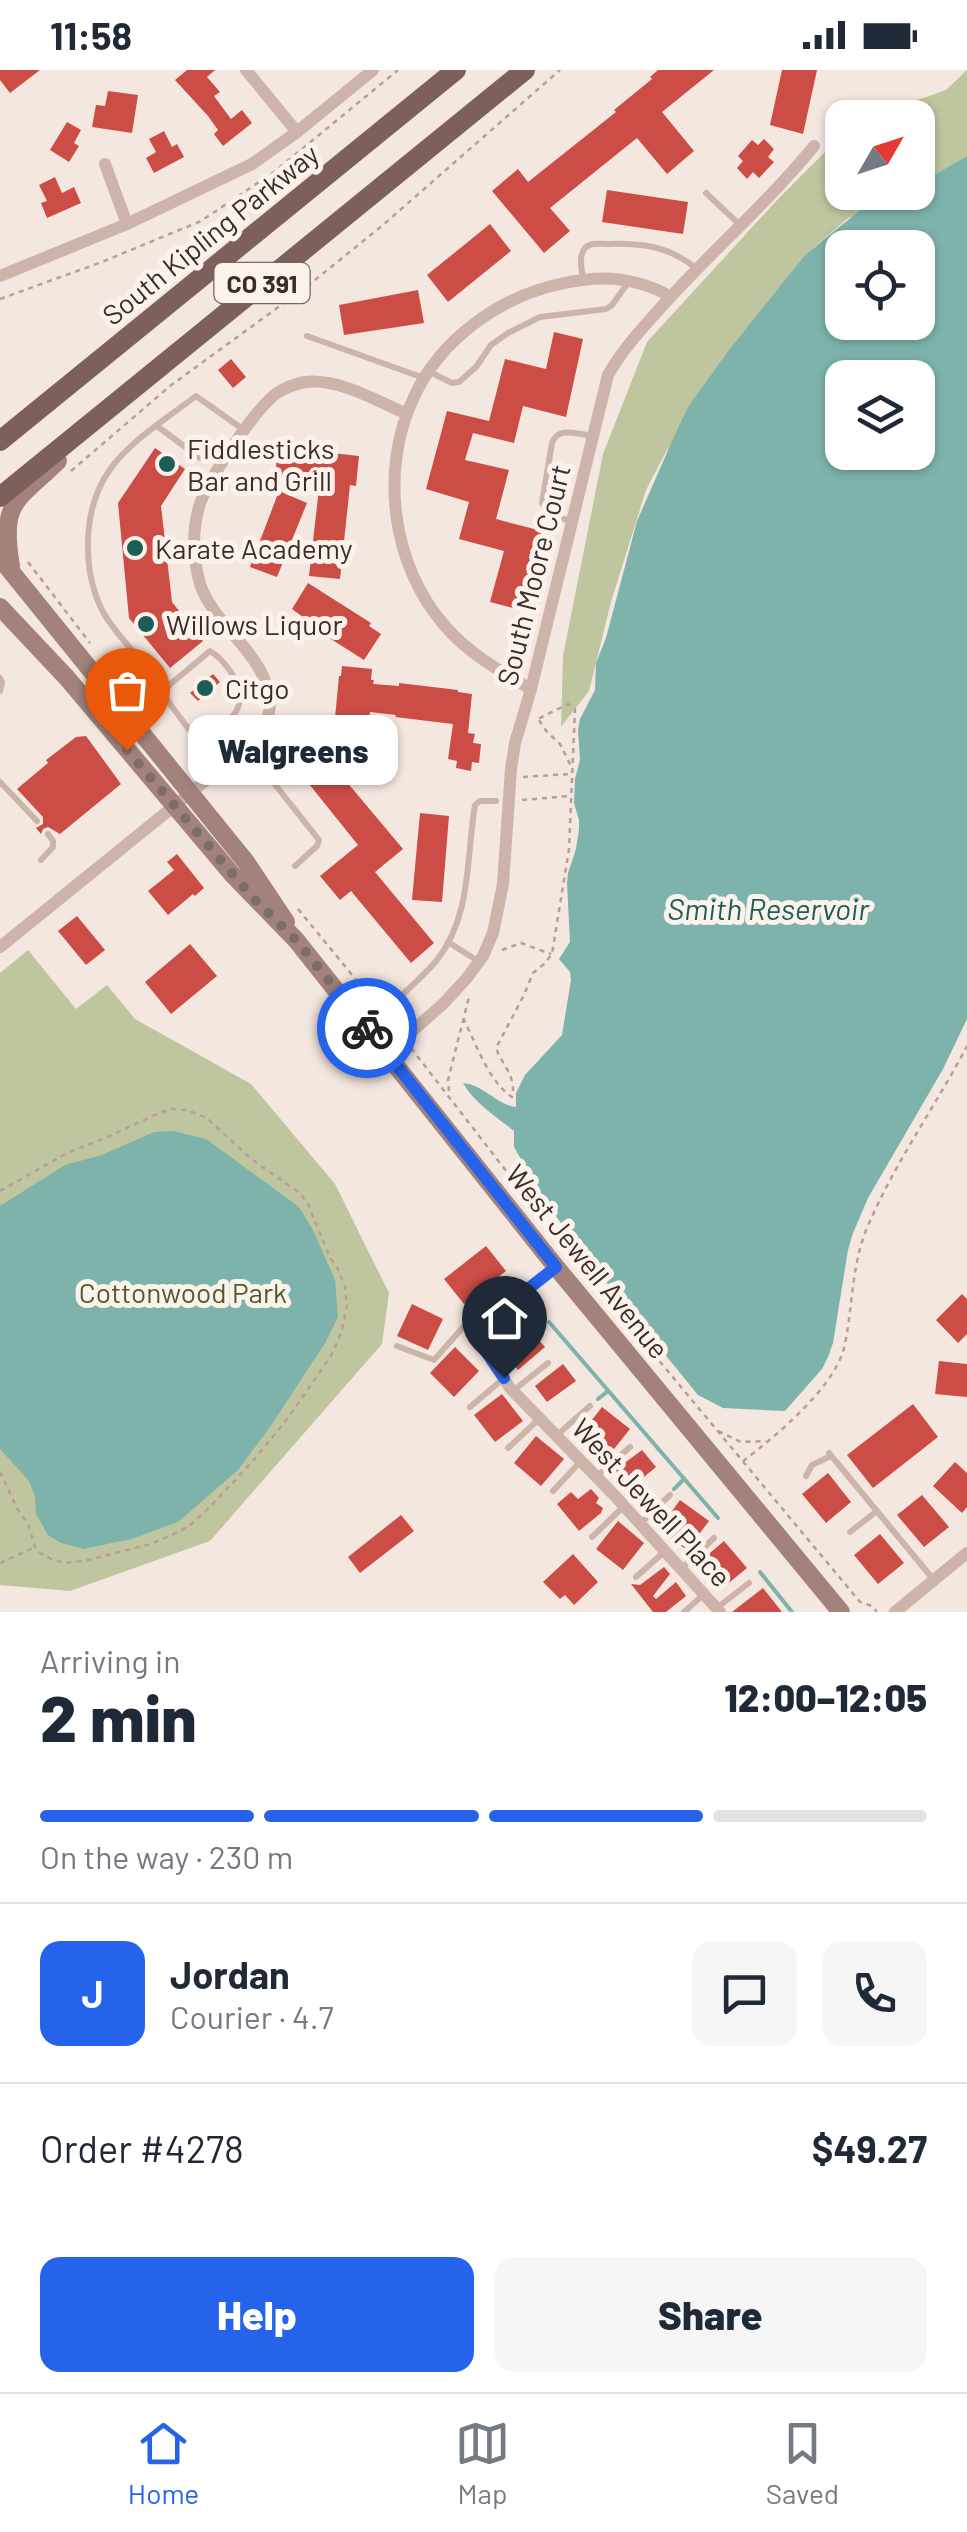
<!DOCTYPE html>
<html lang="en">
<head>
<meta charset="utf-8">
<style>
  :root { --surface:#fff; --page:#f6f6f7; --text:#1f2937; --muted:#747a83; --line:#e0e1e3; --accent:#2563eb }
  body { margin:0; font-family:Barlow,sans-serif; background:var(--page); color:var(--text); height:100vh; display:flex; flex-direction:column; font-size:38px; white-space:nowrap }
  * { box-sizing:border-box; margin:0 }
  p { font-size:32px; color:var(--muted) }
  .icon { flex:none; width:55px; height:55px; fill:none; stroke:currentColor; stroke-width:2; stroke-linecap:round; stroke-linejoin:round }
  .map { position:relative; height:1542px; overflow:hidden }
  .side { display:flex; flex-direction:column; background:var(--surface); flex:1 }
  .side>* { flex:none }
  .needle { width:65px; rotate:51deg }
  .fabs { position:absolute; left:825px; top:30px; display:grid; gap:20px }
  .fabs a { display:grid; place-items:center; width:110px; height:110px; border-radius:20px; background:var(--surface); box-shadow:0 2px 8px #0004; font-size:50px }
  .pin { position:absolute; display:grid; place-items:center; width:85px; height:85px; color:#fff; margin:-102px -42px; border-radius:50% 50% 50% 0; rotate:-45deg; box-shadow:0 0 10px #0007 }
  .pin .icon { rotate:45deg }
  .courier { position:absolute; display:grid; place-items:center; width:100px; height:100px; margin:-50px; border:8px solid #2563eb; border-radius:50%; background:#fff; color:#222; box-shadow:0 2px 12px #0007 }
  .bubble { position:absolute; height:70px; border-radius:20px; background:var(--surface); box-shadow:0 2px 8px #0004; font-size:32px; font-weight:800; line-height:70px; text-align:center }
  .head em { font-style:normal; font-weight:800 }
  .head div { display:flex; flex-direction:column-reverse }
  .head { display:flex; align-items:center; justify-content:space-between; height:170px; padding:0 40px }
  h1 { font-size:65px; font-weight:800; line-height:75px }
  .bar { display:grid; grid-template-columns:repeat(4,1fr); gap:15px 10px; align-content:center; height:120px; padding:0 40px }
  .bar i { height:12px; border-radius:8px; background:var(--line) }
  .bar .active { background:var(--accent) }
  .bar p { grid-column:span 4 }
  .line { display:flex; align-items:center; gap:25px; padding:0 40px; border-top:2px solid var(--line) }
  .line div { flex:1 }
  .round { display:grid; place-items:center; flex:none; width:105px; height:105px; border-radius:20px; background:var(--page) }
  .button { display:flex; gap:20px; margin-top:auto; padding:20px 40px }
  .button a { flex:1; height:115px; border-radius:20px; background:var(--accent); color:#fff; font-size:40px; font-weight:800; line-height:115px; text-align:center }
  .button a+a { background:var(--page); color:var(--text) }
  .status { display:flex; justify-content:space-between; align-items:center; height:70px; padding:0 50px; background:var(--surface); direction:ltr }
  .status svg { height:28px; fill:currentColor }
  .tabs { display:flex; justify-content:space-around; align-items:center; height:140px; border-top:2px solid var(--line); background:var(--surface); font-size:28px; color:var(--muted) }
  .tabs a { display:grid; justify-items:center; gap:5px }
  .tabs .active { color:var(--accent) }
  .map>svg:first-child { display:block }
  .green { fill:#bfc59e }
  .water { fill:#7db3ab; fill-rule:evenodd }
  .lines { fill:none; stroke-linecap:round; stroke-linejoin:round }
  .stream { stroke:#7db3ab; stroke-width:4 }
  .building { fill:#cb4d46 }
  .path { stroke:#ba9d94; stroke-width:2.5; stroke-dasharray:5 5; stroke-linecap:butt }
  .lane { stroke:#cdb4aa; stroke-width:6 }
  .street { stroke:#cdb4aa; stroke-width:12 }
  .secondary { stroke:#a2827b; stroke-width:18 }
  .primary { stroke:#7d605a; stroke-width:20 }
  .done { stroke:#7c6d69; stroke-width:10; stroke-dasharray:0 18 }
  .route { stroke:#2563eb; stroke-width:12 }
  .poi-dot { fill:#1d5f57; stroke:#fbf2ec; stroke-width:4 }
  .labels { text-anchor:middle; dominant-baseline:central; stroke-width:10; stroke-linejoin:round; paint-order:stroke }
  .shield { fill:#fbf2ec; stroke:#756764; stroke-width:2.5 }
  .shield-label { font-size:25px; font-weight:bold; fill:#3b2c2a }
  .street-label { font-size:28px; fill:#3b2c2a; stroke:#fbf2ec }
  .poi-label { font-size:28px; fill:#3b2c2a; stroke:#fbf2ec; text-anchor:start }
  .park-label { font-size:28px; fill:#525a2c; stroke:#fbf2ec }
  .water-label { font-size:30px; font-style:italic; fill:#1d5f57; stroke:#fbf2ec }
</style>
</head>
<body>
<div class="status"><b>11:58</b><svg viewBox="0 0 49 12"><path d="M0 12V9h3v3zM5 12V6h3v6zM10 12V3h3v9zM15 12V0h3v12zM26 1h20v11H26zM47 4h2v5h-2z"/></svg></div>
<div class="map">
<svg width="967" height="1542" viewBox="0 0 967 1542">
  <rect width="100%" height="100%" fill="#f4e7df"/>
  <g class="green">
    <path d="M967,0V86L918,114V48H866L946,20Z"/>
    <path d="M842,65V122L898,123L847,149L805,185L703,316L680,353L668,382V378L646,420L611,532L589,621L561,657L563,586L603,384L647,272L779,128Z"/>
    <path d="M28,880L76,939L107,915L135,949L251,1014L335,1114L389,1223L382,1274L210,1471L70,1521L0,1515V903Z"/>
  </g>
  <g class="water">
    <path d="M967,86V949L943,999L868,1128L853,1163L848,1180L833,1273L828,1287L822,1299L785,1341L723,1338L698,1325L585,1186L545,1131L514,1077V1061C497,1047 474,1033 463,1013C484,1015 497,1035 516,1037V1023L525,1005L562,965L571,910L570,902L559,889L570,872L567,813L568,803L576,779L579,759V750L574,733L575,709L580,690L578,660L580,649L595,620L596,593L606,568L637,451L680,353L690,334L729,280L805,185L859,141L898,123L918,122V114ZM842,178H918V252H842ZM842,308H918V382H842Z"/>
    <path d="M174,1061L206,1069L299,1137L313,1160L335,1210L338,1247L325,1273L270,1357L238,1400L178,1452L131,1469L84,1479L61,1473L48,1465L36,1444L35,1426L29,1411L0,1379V1136L65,1095L102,1085L154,1062Z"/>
  </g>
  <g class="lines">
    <g class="stream">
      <path d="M549,1252L718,1448"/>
      <path d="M598,1329L608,1321"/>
      <path d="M674,1419L684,1409"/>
      <path d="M760,1502L792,1542"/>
    </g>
  </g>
  <g class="building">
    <path d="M0,0H40L10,23L0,10Z"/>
    <path d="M187,0H215L207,7L220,22L214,26L231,49L242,40L252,53L223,76L214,64L218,60L208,46L175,10Z"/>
    <path d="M658,0H714L662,42L694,81L667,104L637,68L550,138L570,161L544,183L492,121L518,99L528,112L616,42L614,40L652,9L650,7Z"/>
    <path d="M782,0H817L803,64L770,55Z"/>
    <path d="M108,21L138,25L132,63L92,57L96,35L105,36Z"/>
    <path d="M67,52L81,60L74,73L79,76L69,92L50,80Z"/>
    <path d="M164,61L172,77L177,74L184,87L154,103L146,88L156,82L149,69Z"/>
    <path d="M764,69L774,79L768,87L774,92L759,108L753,102L747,109L737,98L743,91L738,86L752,70L758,75Z"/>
    <path d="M55,107L62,123L74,117L81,133L47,148L41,133L47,131L39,115Z"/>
    <path d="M607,120L688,132L683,164L602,152Z"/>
    <path d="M490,154L511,181L448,232L427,205Z"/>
    <path d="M418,220L424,253L344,265L339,235Z"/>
    <path d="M554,262L583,269L566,347L523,336L514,373L473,363L465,390L509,400L496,449L542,461L521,540L490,532L504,481L459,469L469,432L426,419L447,341L489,351L505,289L546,299Z"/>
    <path d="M231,289L246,307L233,318L218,300Z"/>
    <path d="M278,377L359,386L356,416L350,415L340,509L309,506L321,401L315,412L275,408Z"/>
    <path d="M155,378L185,399L161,436L172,532L203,571L170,598L129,548L118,433Z"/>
    <path d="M279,421L307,433L277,507L250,497Z"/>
    <path d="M308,513L371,553L369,556L381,564L364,590L301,550L303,547L292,539Z"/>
    <path d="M342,596L372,599L371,610H374L373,614L399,616V613L458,620V622L472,624L468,663L475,664L473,673L481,674L479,693L472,692L471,701L456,698L457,691L448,689L453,654L395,647L396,645L370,642L367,671H364V681L332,679L339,606H341Z"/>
    <path d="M213,604L220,612L198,631L190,623Z"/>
    <path d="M86,666L121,714L60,764L48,757L43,759L41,764L36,758L43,754V747L17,719L48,693L46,690L76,667Z"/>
    <path d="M320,680L403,779L375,802L434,873L411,893L351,821L340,830L320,806L358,775L297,699Z"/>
    <path d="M420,743L449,746L442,832L412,830Z"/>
    <path d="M177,784L204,818L195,826L193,824L168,845L148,821L174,800L167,792Z"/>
    <path d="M77,846L105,880L86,895L58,861Z"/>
    <path d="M190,874L217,906L171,944L145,912Z"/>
    <path d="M486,1176L506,1201L464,1234L444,1209Z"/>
    <path d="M962,1224L967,1229V1264L958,1273L936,1250Z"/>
    <path d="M412,1234L443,1249L428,1280L397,1266Z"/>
    <path d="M519,1252L528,1262L530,1260L545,1277L518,1300L504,1283L501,1285L493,1275Z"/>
    <path d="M455,1277L479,1301L454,1327L430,1303Z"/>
    <path d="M939,1291L967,1294V1327L935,1324Z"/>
    <path d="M563,1294L576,1311L547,1332L535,1316Z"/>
    <path d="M502,1324L523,1351L495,1372L474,1345Z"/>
    <path d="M913,1334L938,1367L873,1418L847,1385Z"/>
    <path d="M602,1337L630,1359L606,1389L585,1373L588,1370L581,1364Z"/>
    <path d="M536,1366L564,1389L541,1416L514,1393Z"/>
    <path d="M642,1380L656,1397L628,1420L614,1401Z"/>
    <path d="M955,1392L967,1403V1437L962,1443L933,1416Z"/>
    <path d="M828,1403L851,1432L826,1453L802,1424Z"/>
    <path d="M591,1419L599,1428L596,1433L603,1438L601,1443L579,1461L557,1434L571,1422L578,1429Z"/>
    <path d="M922,1425L949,1457L924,1477L897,1445Z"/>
    <path d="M680,1430L709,1451L687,1480L659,1459Z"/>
    <path d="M401,1445L414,1461L360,1503L348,1487Z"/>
    <path d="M618,1451L644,1473L623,1500L596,1479Z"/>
    <path d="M880,1464L904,1493L878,1514L854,1485Z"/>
    <path d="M724,1471L747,1498L719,1521L696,1495Z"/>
    <path d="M573,1484L598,1512L574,1535L565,1525L560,1529L543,1512Z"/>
    <path d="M664,1497L670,1504L653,1526L656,1529L676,1512L686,1526L666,1542H653L631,1514L640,1515Z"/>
    <path d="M763,1518L782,1542H732Z"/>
  </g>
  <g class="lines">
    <g class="path">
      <path d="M0,229L102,192L201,151L274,102L398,0"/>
      <path d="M71,401L170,316L310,214L383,155L560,0"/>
      <path d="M28,492L90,573"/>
      <path d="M539,650L547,662L560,674L571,696"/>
      <path d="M523,707L570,704"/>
      <path d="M522,730L569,726"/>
      <path d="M298,839L394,956"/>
      <path d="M502,880L521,873L551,884"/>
      <path d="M463,948C476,973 488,1011 512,1027C517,1007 502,995 496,978L524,925L533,903L544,894L552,884L569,779L575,639L568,634L538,649"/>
      <path d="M411,978L572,1186L860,1532L872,1536L877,1542"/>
      <path d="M449,1021L448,1010L469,927"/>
      <path d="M0,1121L67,1083L105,1068L155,1045L171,1039L187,1040L207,1048L251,1089L300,1123L308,1134L330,1188L338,1199L345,1217L347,1236L341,1263L331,1286L288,1348L253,1391L206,1441L189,1456L174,1464L151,1474L84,1491L65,1493L51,1489L40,1483L35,1477L28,1454L18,1440L0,1402"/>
      <path d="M718,1361L741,1372L766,1371"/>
      <path d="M743,1391C775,1367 834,1318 844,1278C853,1239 851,1196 867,1158C894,1094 935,1037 967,976"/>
      <path d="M0,1493L33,1478"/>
    </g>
    <g class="lane">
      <path d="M706,123L740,155"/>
      <path d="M583,209C582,200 578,186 585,178C591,172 600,174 608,174C642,173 669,176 697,199"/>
      <path d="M307,266L424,308"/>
      <path d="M430,302L452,313L459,312L476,297L491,275L508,263L540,247L606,239L612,235L630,210"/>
      <path d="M157,356L200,388"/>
      <path d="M571,451L549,445L542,433L552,373C558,356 578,364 593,366"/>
      <path d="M148,604C136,581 115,564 103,542C82,501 82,440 109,401C128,372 169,347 196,326L244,360"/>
      <path d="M0,608L2,612L0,621"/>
      <path d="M117,631L148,604L190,661C209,668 238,651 240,629C242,612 223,589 210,581L161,622"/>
      <path d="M269,707L319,770L317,776L295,796"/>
      <path d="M0,712L37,751"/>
      <path d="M41,790L53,777V771L48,764"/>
      <path d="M448,872L478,891"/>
      <path d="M403,924C415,913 427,902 437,890C472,845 466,788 475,735L480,731H496"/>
      <path d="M397,1276L434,1290L465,1255"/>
      <path d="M514,1320L548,1293"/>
      <path d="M470,1337L503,1309"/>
      <path d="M557,1365L590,1336"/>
      <path d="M508,1378L539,1349"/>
      <path d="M829,1383L933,1509"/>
      <path d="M597,1406L630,1377"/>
      <path d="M806,1406L812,1395L831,1386"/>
      <path d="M553,1421L580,1392"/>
      <path d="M641,1453L670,1425"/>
      <path d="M850,1462L877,1441"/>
      <path d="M592,1467L623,1437"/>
      <path d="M682,1498L714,1468"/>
      <path d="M636,1507L664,1482"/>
      <path d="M718,1537L749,1513"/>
      <path d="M684,1542L703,1525"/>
    </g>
    <g class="street">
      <path d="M246,0L297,62"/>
      <path d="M105,94L127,154"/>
      <path d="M0,206L127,154L252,94L297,62L373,0"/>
      <path d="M531,619C500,601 469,584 445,556C392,496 379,400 414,327C440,270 499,227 560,214C601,205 633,206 670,226"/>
      <path d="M0,877L252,673C264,660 273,642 269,624C260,580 214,555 200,514C193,489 192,462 199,437C206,412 255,339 277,323C285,318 295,314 305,312C339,308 377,331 407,344"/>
      <path d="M387,983L443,934L467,908L483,886L493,863L503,814L511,699L515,673L531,619L608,305C621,282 638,263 655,244C706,186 765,136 814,76"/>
      <path d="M556,1197L473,1262L510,1318L615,1426L720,1542"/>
      <path d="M895,1542L967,1483"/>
    </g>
    <g class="secondary">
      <path d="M0,488L246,792L286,852"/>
      <path d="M11,496C0,431 16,432 58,391"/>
      <path d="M0,537L67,608L232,804L296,870L556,1197L841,1542"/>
    </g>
    <g class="primary">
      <path d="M0,371L456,0"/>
      <path d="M0,427L525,0"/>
    </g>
  </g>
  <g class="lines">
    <path class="done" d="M127,680L253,828L296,870L367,958"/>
    <path class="route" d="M367,958L556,1197L473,1262L504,1308"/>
  </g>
  <g class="poi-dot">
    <circle cx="167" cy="394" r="10"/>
    <circle cx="135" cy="478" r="10"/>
    <circle cx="146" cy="554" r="10"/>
    <circle cx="205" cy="618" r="10"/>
  </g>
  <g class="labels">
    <rect class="shield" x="214.5" y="193" width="95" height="40" rx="8"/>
    <g class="shield-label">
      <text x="262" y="213">CO 391</text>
    </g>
    <g class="street-label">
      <text transform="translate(210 164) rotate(-39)">South Kipling Parkway</text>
      <text transform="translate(533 505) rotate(-76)">South Moore Court</text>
      <text transform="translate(588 1191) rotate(51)">West Jewell Avenue</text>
      <text transform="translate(652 1432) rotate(47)">West Jewell Place</text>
    </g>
    <g class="poi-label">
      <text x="187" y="378">Fiddlesticks<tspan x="187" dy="32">Bar and Grill</tspan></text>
      <text x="155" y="478">Karate Academy</text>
      <text x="166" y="554">Willows Liquor</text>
      <text x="225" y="618">Citgo</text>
    </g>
    <g class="park-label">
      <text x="183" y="1222">Cottonwood Park</text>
    </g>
    <g class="water-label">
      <text x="768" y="838">Smith Reservoir</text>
    </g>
  </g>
</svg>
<div class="fabs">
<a><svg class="needle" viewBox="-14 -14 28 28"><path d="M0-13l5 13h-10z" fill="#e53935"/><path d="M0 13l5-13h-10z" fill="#747a83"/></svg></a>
<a><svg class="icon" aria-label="locate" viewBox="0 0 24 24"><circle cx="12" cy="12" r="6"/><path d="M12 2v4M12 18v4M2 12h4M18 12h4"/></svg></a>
<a><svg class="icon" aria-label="layers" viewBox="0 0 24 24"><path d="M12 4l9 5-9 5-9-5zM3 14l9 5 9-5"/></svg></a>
</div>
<div class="pin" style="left:127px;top:680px;background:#ea580c"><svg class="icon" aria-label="bag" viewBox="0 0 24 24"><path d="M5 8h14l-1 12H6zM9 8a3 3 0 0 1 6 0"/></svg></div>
<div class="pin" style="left:504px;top:1308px;background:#1f2937"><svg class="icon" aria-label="home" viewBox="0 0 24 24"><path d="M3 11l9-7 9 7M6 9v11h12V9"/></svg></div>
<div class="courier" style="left:367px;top:958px"><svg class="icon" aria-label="bike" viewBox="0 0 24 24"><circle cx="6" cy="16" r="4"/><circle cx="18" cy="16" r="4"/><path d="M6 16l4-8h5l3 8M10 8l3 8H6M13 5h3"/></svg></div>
<div class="bubble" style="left:188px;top:645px;width:210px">Walgreens</div>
</div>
<section class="side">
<div class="head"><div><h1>2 min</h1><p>Arriving in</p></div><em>12:00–12:05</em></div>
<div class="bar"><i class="active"></i><i class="active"></i><i class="active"></i><i></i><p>On the way · 230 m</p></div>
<div class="line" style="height:180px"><b class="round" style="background:var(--accent);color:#fff">J</b><div><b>Jordan</b><p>Courier · 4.7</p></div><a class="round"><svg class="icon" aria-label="chat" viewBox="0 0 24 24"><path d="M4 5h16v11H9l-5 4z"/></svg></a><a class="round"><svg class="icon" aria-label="phone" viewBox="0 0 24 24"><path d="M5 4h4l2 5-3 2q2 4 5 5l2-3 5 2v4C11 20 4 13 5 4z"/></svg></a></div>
<div class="line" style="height:130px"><div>Order #4278</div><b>$49.27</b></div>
<div class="button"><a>Help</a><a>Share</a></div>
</section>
<nav class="tabs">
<a class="active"><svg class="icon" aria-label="home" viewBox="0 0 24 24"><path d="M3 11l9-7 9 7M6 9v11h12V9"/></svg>Home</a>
<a><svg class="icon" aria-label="map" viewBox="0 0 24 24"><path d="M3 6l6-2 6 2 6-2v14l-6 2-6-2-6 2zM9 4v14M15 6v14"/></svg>Map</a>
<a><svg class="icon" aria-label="saved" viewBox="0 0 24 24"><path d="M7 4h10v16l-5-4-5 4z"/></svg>Saved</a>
</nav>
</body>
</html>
